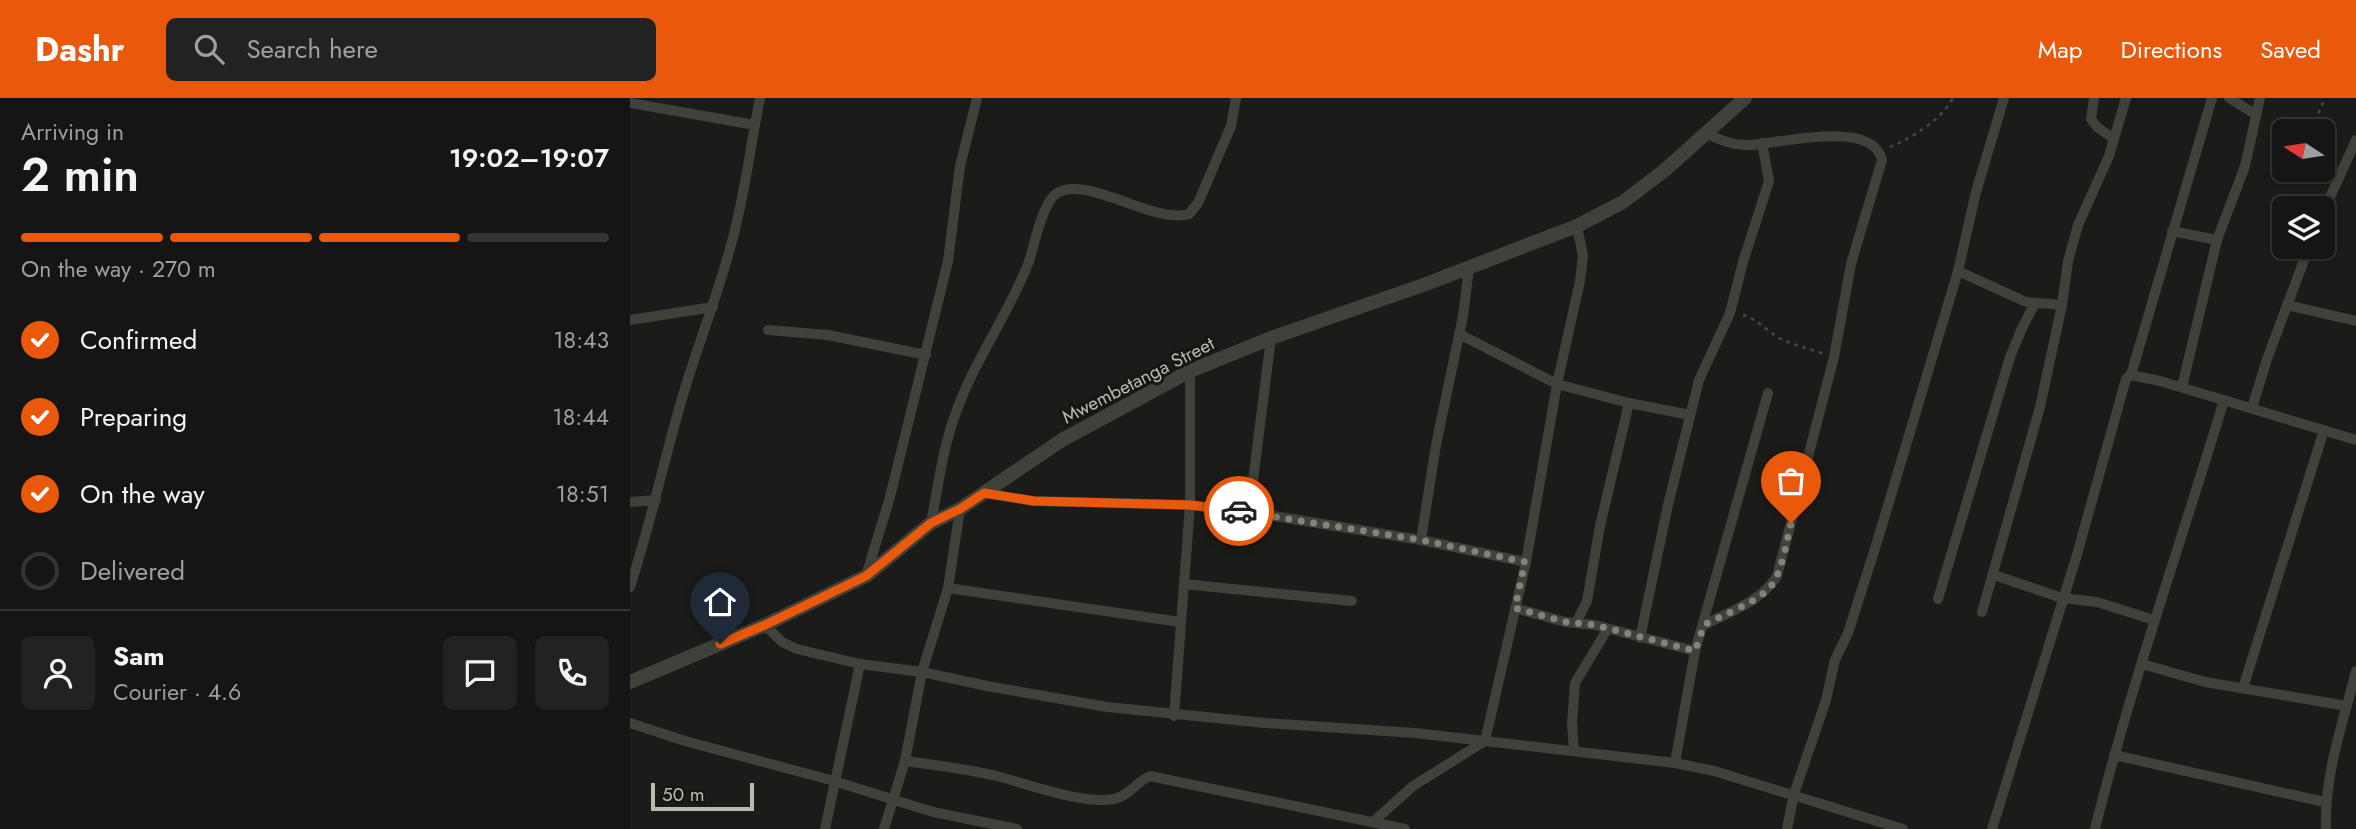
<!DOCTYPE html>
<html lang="en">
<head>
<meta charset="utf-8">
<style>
  :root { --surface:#141514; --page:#212222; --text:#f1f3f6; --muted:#9d9fa0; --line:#333434; --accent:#ea580c }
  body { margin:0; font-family:Jost,sans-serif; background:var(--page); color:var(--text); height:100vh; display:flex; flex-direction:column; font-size:26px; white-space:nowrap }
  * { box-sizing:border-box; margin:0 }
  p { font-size:23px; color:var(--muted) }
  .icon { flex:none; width:38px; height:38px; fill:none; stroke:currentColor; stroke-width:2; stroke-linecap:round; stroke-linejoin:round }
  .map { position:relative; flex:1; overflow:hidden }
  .sheet { display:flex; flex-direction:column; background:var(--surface); width:630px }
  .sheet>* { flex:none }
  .needle { width:46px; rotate:282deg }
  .controls { position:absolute; left:1642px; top:21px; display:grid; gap:14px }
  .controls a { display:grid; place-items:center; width:63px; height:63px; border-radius:10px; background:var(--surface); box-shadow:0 2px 5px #0004,0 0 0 2px var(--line); font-size:35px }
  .scale { position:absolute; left:21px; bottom:18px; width:103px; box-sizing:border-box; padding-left:7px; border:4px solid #b9bbad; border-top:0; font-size:19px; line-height:24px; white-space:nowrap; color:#b9bbad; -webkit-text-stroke:5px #161715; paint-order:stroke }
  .pin { position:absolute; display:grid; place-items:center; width:60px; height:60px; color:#fff; margin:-72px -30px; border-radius:50% 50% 50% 0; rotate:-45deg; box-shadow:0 0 7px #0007 }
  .pin .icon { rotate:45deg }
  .courier { position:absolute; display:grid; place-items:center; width:70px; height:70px; margin:-35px; border:5px solid #ea580c; border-radius:50%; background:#fff; color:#222; box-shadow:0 2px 9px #0007 }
  .head em { font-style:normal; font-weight:600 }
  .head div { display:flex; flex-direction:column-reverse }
  .head { display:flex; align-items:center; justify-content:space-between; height:119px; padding:0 21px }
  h1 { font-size:46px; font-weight:600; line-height:52px }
  .bar { display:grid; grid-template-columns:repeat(4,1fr); gap:10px 7px; align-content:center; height:84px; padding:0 21px }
  .bar i { height:9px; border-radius:5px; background:var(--line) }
  .bar .on { background:var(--accent) }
  .bar p { grid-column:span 4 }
  .line { display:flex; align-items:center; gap:18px; padding:0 21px; border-top:2px solid var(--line) }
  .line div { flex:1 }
  .round { display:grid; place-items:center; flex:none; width:74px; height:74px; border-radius:10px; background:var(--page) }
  ol { padding:0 21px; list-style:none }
  li { display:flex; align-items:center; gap:21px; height:77px }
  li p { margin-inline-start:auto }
  li .icon { padding:7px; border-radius:50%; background:var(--accent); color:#fff; stroke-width:4 }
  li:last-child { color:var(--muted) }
  li i { width:38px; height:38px; border:4px solid var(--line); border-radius:50% }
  header { display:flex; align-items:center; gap:42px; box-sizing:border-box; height:98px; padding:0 35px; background:var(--accent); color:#fff }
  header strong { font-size:33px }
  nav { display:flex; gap:38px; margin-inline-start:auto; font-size:24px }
  .search { width:490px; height:63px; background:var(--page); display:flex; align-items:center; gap:18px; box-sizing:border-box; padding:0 24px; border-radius:10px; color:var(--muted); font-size:26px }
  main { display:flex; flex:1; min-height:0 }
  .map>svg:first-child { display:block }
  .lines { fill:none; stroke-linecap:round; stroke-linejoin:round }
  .path { stroke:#474841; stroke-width:2.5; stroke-dasharray:3.5 5; stroke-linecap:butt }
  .minor { stroke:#3f413b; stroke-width:10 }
  .tertiary { stroke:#3f413b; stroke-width:14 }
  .done { stroke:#82837a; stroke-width:7; stroke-dasharray:0 12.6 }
  .route { stroke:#ea580c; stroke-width:9 }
  .labels { text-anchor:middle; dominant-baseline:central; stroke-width:6; stroke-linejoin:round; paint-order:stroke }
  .street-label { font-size:19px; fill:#b9bbad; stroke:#161715 }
</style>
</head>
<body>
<header>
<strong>Dashr</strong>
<div class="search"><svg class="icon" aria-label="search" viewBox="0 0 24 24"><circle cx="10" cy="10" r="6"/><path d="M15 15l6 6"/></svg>Search here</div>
<nav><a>Map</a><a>Directions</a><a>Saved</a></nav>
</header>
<main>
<section class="sheet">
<div class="head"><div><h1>2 min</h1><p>Arriving in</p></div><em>19:02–19:07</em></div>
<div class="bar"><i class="on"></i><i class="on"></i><i class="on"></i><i></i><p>On the way · 270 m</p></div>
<ol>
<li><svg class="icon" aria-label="check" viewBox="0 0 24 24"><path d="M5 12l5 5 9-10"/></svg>Confirmed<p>18:43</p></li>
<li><svg class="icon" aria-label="check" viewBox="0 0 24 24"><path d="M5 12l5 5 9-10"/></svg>Preparing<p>18:44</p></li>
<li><svg class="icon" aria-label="check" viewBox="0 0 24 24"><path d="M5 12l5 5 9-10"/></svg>On the way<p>18:51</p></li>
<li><i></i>Delivered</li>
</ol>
<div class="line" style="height:126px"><a class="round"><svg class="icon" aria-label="person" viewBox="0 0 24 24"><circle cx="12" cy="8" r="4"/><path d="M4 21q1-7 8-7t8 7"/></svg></a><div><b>Sam</b><p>Courier · 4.6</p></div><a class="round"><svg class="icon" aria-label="chat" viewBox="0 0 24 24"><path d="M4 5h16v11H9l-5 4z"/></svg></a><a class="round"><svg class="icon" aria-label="phone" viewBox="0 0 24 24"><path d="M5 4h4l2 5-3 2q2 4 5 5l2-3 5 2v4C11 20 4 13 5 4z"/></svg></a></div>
</section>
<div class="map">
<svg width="1726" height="731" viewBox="0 0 1726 731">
  <rect width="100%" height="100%" fill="#1b1c1a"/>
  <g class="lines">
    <g class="path">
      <path d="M1685,23L1695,0"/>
      <path d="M1260,49C1282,40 1311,22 1323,0"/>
      <path d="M1113,217C1128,221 1137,234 1151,241C1164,247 1180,251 1194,256"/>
    </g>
    <g class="minor">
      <path d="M1464,0L1461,21L1467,29L1484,41"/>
      <path d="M1599,0L1625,16"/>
      <path d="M0,5L125,27"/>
      <path d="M1692,117L1726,42"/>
      <path d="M1542,133L1587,142"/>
      <path d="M1328,173L1396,204L1432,207"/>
      <path d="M1657,207L1726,223"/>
      <path d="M0,222L83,209"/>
      <path d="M138,232L198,237L296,257"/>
      <path d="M829,236L927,286L999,305L1060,317"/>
      <path d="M1501,277L1582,0"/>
      <path d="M1552,289L1587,142L1615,68L1630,0"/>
      <path d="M1622,310L1637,261L1679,149"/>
      <path d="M354,395L403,403L560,407L619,414L791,442L896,464"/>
      <path d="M0,404L26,402"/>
      <path d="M619,414L641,240"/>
      <path d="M301,425C308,390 312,354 324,320C342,266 377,219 398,166C405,147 412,102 429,94C462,79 522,126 559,116L568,105L601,28L606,0"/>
      <path d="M791,442L806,347L833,218L839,170"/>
      <path d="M1364,477L1432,500L1467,504L1524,522"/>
      <path d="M236,478L260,399L318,163L330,68L347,0"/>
      <path d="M554,486L722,503"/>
      <path d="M0,489C20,428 33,366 51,304C66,251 87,200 101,147C115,98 120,49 130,0"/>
      <path d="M318,490L550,524"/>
      <path d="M1308,501L1380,259L1392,230L1405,205"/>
      <path d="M885,510L935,524L965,527L1065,553"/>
      <path d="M1352,514L1410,309L1432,207L1438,163L1448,127L1479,58L1496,0"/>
      <path d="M946,525L957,503L970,428L999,305"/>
      <path d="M135,527L152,544L167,551L230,566L292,574L357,588L477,609L635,625L785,635L1045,665L1084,673L1273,731"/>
      <path d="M1074,527C1099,514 1132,503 1147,478L1204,259L1221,166L1252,62C1242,20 1149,46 1119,47C1104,48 1091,42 1077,36"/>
      <path d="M1010,540L1038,407L1069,282L1100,215L1113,164L1139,83L1132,45"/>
      <path d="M1512,566L1575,584L1717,608"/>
      <path d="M1613,590L1694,332"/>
      <path d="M544,618L560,407V273"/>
      <path d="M0,625L55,643L204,683L303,714L387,731"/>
      <path d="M944,653L942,625L945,585L977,532"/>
      <path d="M1484,657L1695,704"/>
      <path d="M275,663C306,667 337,671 367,678C397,686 454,707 484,701C499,698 506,684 520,678L775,731"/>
      <path d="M1045,665L1065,553L1138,295"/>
      <path d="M743,724L783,688L855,643L896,464L927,286L950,183L953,158L947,128"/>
      <path d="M195,731L230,566"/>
      <path d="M254,731L275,663L292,574L318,490L330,411"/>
      <path d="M1157,731L1164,696L1196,602L1205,562L1218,535L1248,441L1328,173L1346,94L1374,0"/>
      <path d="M1362,731L1446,460L1496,281L1501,277L1530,283L1726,342"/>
      <path d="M1465,731C1501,586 1551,445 1594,302"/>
      <path d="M1696,731C1694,677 1713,625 1726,573"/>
    </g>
    <path class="tertiary" d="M0,584L135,527L236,478L301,425L330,411L432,342L560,273L641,240L796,186L947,128L993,104L1035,72L1115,0"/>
  </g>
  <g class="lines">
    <path class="done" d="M609,413L791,442L895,464L885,510L935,524L965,527L1065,553L1074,527C1093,517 1128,504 1141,488C1152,474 1157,442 1161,425"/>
    <path class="route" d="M90,546L135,527L236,478L301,425L330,411L354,395L404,403L560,407L609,413"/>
  </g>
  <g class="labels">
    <g class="street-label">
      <text transform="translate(508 282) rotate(-27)">Mwembetanga Street</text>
    </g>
  </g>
</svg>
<div class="controls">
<a><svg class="needle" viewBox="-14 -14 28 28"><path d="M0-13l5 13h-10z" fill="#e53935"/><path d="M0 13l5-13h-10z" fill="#9d9fa0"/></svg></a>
<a><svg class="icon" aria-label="layers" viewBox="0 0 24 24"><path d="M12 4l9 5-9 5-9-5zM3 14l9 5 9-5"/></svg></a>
</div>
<div class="scale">50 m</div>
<div class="pin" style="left:1161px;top:425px;background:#ea580c"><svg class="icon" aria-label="bag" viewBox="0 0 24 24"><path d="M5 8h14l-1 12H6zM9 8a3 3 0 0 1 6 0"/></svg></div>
<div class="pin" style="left:90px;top:546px;background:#1f2937"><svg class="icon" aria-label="home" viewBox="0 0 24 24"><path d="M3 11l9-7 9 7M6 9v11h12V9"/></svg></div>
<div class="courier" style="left:609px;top:413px"><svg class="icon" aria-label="car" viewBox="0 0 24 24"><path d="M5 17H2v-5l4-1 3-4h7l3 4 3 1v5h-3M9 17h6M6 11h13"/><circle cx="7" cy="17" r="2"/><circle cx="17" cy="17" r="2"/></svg></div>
</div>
</main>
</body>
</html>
